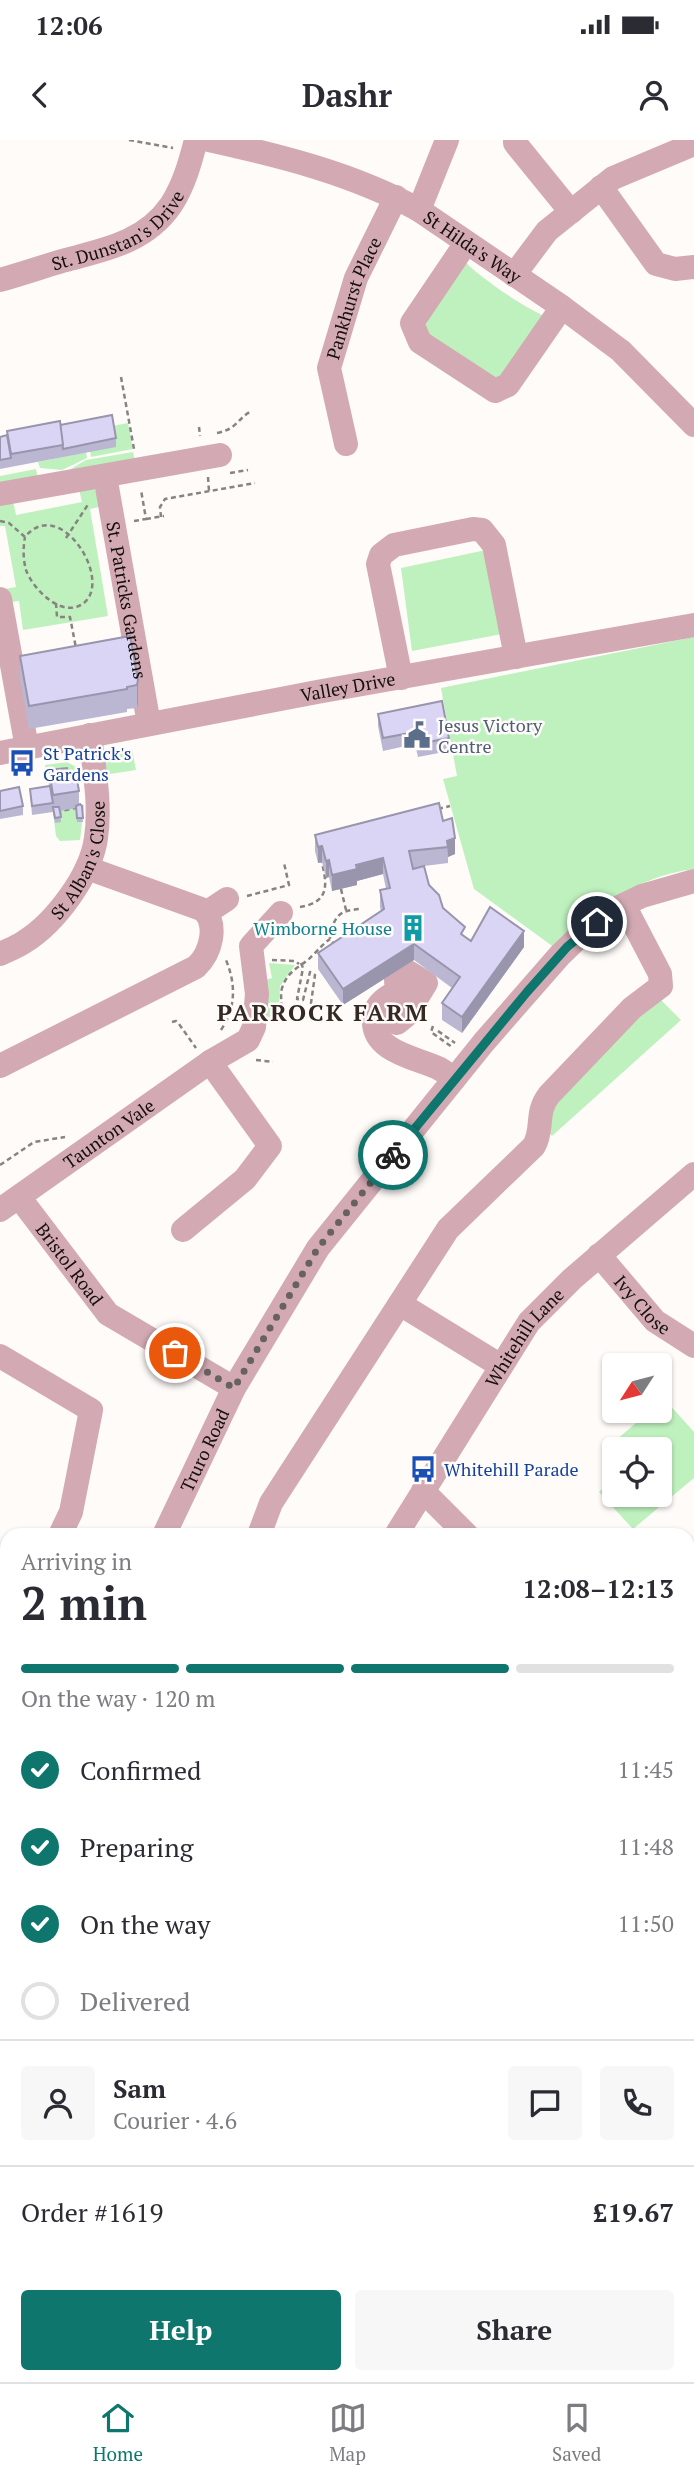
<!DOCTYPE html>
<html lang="en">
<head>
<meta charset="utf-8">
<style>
  :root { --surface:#fff; --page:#f7f7f7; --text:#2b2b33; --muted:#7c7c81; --line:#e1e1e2; --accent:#0f766e }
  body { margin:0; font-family:"PT Serif",serif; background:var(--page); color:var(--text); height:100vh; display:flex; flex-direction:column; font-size:26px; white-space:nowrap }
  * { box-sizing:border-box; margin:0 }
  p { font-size:23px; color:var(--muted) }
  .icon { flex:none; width:38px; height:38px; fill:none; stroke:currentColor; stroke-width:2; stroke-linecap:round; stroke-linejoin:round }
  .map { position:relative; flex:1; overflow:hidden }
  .panel { position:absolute; left:0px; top:1388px; width:695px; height:856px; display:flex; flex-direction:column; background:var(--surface); border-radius:21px 21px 0 0; box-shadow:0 2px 5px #0004 }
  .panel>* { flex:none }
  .needle { width:46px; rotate:234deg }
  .buttons { position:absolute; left:602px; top:1213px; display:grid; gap:14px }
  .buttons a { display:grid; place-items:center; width:70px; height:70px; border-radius:7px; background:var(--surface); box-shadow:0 2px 5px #0004; font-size:35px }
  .pin { position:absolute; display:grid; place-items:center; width:60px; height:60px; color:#fff; margin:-30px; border:4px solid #fff; border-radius:50%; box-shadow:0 2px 7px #0007 }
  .courier { position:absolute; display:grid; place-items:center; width:70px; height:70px; margin:-35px; border:5px solid #0f766e; border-radius:50%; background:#fff; color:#222; box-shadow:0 2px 9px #0007 }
  .summary em { font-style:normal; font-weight:600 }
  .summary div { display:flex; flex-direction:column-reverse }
  .summary { display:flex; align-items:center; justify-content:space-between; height:119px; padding:0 21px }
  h1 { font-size:46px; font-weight:600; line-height:52px }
  .bar { display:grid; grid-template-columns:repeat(4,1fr); gap:10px 7px; align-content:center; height:84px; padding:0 21px }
  .bar i { height:9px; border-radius:5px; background:var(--line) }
  .bar .selected { background:var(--accent) }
  .bar p { grid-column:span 4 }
  .line { display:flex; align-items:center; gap:18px; padding:0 21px; border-top:2px solid var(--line) }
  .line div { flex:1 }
  .round { display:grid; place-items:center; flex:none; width:74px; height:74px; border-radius:7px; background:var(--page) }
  ol { padding:0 21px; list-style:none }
  li { display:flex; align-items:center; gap:21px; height:77px }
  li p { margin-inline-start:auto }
  li .icon { padding:7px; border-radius:50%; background:var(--accent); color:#fff; stroke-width:4 }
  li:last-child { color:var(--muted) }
  li i { width:38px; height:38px; border:4px solid var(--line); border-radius:50% }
  .action { display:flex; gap:14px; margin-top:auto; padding:14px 21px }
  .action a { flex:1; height:80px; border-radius:7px; background:var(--accent); color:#fff; font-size:28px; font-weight:600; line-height:80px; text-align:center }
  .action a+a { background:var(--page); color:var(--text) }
  .status { display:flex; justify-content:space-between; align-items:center; height:49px; padding:0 35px; background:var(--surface); direction:ltr }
  .status svg { height:19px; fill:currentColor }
  header { display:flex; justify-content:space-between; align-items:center; height:91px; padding:0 21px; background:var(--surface); font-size:32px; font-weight:600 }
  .tab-bar { display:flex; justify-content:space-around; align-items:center; height:98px; border-top:2px solid var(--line); background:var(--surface); font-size:19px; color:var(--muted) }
  .tab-bar a { display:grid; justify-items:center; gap:4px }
  .tab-bar .selected { color:var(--accent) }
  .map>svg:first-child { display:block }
  .green { fill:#bff1be }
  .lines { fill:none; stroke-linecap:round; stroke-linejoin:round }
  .path { stroke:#878380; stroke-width:2.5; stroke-dasharray:5 3.5; stroke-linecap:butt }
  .minor { stroke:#d3aab3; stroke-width:24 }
  .wall { fill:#bbb7d3 }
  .shaded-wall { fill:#9995ac }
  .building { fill:#dad5f5; stroke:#9995ac; stroke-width:2 }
  .done { stroke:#676260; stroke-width:7; stroke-dasharray:0 12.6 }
  .route { stroke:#0f766e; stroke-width:9 }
  .labels { text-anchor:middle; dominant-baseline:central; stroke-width:5; stroke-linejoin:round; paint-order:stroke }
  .street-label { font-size:18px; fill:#15100d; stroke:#fefbf9 }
  .service-label { font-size:18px; fill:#4e5e75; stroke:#fefbf9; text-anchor:start }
  .transit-label { font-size:18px; fill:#164399; stroke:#fefbf9; text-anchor:start }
  .culture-label { font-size:18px; fill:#0d838f; stroke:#fefbf9; text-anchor:end }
  .district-label { font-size:24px; font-weight:bold; letter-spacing:2px; fill:#342923; stroke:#fefbf9 }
</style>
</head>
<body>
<div class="status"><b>12:06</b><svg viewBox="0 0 49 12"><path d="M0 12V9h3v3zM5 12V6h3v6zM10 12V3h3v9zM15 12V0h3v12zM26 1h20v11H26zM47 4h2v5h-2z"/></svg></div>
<header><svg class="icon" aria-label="back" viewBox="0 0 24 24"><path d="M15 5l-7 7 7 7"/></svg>Dashr<svg class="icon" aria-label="person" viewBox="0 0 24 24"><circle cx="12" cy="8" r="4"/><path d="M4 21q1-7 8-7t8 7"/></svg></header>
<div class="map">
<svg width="694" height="2242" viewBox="0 0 694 2242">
  <rect width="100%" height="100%" fill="#fefbf9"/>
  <g class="green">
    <path d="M460,117C480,138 524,168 551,179L498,242L423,190Z"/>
    <path d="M128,283L133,309L91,317L90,311L112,286Z"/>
    <path d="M86,312L87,318L62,330L40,328L38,322Z"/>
    <path d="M133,312L135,321L69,330L86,320Z"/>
    <path d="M36,329L38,339L0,350V336Z"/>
    <path d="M93,346L104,366L90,369L108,476L23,490L19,461L6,463L4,449L16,447L5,386H0V366L13,361L16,375L82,362L79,349Z"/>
    <path d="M486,410L502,494L412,511L401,428Z"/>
    <path d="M694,497V729C631,737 601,770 555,808L474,749L443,639L457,636L441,548Z"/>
    <path d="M132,609L136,630L104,635C104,610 110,612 132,609Z"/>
    <path d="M67,622L78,628L81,642L49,647L45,625Z"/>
    <path d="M79,664L84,665L80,700L60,701L56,696L53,672L79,667Z"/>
    <path d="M269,823L295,825L280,846L279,868L264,882L265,840L272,838Z"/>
    <path d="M649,859L662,861L681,880L552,996L542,986L541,981Z"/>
    <path d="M660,1254L694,1292V1338L633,1389L599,1352L614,1338V1354H660V1309H614V1312L609,1306L636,1283L632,1279L642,1271L660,1270Z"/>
  </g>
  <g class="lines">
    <g class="path">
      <path d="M129,0L173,8"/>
      <path d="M121,237L134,309"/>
      <path d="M199,287L200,296"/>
      <path d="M217,293C238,289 237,278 252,271"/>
      <path d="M230,333L248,330"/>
      <path d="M208,337L209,351"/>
      <path d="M161,377L160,367L165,359L255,343"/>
      <path d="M146,379L164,376"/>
      <path d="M0,381L9,383L25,397C59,355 112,437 85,462C63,481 33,449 26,430C23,419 23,408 25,397"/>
      <path d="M134,381L146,379L141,350"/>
      <path d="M66,398L89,363"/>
      <path d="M56,463L57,477H70L76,508"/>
      <path d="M438,669L450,666"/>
      <path d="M60,675V671L76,668"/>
      <path d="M341,749L346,770"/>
      <path d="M247,756L289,745L284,723"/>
      <path d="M300,767C331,762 327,743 321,719"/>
      <path d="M335,806L329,796C336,776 337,771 360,769"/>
      <path d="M272,820L295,821L299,824"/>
      <path d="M301,823L303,828L297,859L303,860L310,832L315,835L311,863L336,868L342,864"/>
      <path d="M277,875C285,866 279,859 282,848C289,828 301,828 313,815C319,809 323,804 330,799"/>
      <path d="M172,882L176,881L179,884L196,908"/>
      <path d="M433,886L431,892L452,907"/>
      <path d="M221,890C236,868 236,844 226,820"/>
      <path d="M438,891L455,903"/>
      <path d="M256,920L273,922"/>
      <path d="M0,1025L34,1002L65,997"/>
    </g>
    <g class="minor">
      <path id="s1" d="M209,0C281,16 354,34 419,70L562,167L621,211L694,285"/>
      <path d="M515,0V3L571,72"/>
      <path d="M601,47L656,124L675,129L694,127"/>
      <path d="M419,70L447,0"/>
      <path d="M466,103L412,183L420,202L495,251L508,245L562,167"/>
      <path d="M514,135L547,91L613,38L694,4"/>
      <path id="s2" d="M0,140C21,134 42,127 62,121C103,110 145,103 171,65C184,45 190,23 196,0"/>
      <path id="s3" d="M346,304L329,228L356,138L396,57"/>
      <path id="s4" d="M105,336L149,584"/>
      <path d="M0,354L220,315"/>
      <path d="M0,459L27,608"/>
      <path d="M401,538L378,424L381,415L394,405L473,389L482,390L494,405L516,517"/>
      <path id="s5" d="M0,613L317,552L694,485"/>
      <path d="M206,773L227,759"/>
      <path id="s6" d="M0,814C8,810 17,807 24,802C55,783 91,735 96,698C101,664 94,629 90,595"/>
      <path d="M397,851L396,840L408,832L426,843L415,861L414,869L397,883"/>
      <path d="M415,862L399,851C387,856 375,864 374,878C371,913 419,918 440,929C445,932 450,936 454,939"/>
      <path d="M0,926L196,827C211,813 218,786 204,770L87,728"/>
      <path id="s7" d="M19,1057L108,1174L234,1248"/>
      <path id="s8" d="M0,1070L210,922L248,900L254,887L257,854L251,806L281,773"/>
      <path d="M183,1090L245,1039L270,1006L210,922"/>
      <path id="s9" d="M599,1115L655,1181L694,1206"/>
      <path d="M400,1164L501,1226"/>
      <path d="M0,1216L91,1270L71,1372L60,1395"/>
      <path d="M423,1351L467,1395"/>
      <path id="s10" d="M164,1395L234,1248L318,1108L484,902L560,815L588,788L617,768L642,756L694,741"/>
      <path d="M259,1395L271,1363L448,1089L534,1006C544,988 535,973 549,955L632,868L661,846L660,834L624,765"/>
      <path id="s11" d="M396,1395L529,1182L572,1139L694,1034"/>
      <path d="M688,1465L694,1459"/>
      <path d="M0,1514L7,1500"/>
      <path d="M0,1625L7,1630"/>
      <path d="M688,1632L694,1630"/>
      <path d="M0,1726L7,1713"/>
      <path d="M0,1882L7,1886"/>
      <path d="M0,1960L7,1949"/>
      <path d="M688,2075L691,2089L694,2091"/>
      <path d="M0,2176L7,2165"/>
      <path d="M688,2222L694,2220"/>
      <path d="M197,2236V2242"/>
      <path d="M563,2236L564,2242"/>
      <path d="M635,2242L650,2236"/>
    </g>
  </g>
  <g class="wall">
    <path d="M60,285L116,298V307L0,329V297L7,295V291Z"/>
    <path d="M20,516L138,540V563L137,568L127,569V572L29,589L20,538Z"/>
    <path d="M378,574L449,598V611L418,617L415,604L383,611L378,586Z"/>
    <path d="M49,630L69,640L79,651V665L82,666L83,682H77L76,668L60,671L61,682L55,683L53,672L32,675L30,649L49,646Z"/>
    <path d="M0,651L23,666V675L0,679Z"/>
    <path d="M443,681L455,714L448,717V723L424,726L429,745L443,768L465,797L471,801L524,807L462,893L442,880V863L452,848L414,820L343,865L318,829V813L381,771L380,767V750L386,749L383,734L357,741V745L332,751L329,737L326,738L322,722L318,723L315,711V695Z"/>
  </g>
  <g class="shaded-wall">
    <path d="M138,540V563L137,568V545Z"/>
    <path d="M455,698V714L448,717L447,701Z"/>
    <path d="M322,706V722L318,723V707Z"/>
    <path d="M383,718V734L357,741V745L332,751V735L356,725Z"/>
    <path d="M329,720V737L326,738V721Z"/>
    <path d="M524,791V807L462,893V877Z"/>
    <path d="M414,804V820L343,865V849Z"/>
  </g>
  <g class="building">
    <path d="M112,275L116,298L63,309L60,285Z"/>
    <path d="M60,281L63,305L11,314L7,291Z"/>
    <path d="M7,295L11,318L0,320V297Z"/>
    <path d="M130,496L138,540L137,545L127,547V549L29,566L20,516Z"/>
    <path d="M442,561L449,598L418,604L415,592L383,598L378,574Z"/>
    <path d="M67,628L69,640H77L79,651L53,655L49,630Z"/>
    <path d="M50,646L53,663L32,666L30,649Z"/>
    <path d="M19,647L23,666L0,671V651Z"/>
    <path d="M439,663L443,681L452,678L455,698L447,701L448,707L409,711L413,729L424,726L429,745L439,755L443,768L465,787L461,794L471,801L490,767L524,791L462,877L442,863L460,837L414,804L343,849L318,813L384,769L380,750L390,748L383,718L356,725L357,729L332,735L329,720L326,721L322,706L318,707L315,695Z"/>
    <path d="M80,664L82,666L83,678H77L76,666Z"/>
    <path d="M53,667H59L61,677L55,678Z"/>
  </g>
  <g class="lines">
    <path class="done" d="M175,1213L234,1248L318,1108L393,1015"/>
    <path class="route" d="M393,1015L527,852L567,807L597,782"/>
  </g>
  <defs>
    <symbol id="civic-bare" viewBox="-9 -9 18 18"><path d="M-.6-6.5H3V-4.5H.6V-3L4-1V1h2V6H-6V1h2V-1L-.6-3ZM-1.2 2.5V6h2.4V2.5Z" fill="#5c6f8a" stroke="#fefbf9" stroke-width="2.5" paint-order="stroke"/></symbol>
    <symbol id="bus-bare" viewBox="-9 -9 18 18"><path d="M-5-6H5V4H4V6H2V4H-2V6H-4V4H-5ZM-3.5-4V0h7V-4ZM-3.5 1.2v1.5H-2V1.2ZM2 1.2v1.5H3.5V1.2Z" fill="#1a4fb4" stroke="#fefbf9" stroke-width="2.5" paint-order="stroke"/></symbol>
    <symbol id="building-bare" viewBox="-9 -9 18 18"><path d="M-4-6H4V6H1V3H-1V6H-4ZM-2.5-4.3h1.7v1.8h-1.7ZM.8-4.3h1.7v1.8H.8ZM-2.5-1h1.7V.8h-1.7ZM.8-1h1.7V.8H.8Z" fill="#0f9aa8" stroke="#fefbf9" stroke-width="2.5" paint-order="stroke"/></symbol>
  </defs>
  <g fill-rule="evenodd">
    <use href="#civic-bare" x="398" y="576" width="38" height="38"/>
    <use href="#bus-bare" x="3" y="604" width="38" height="38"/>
    <use href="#building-bare" x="394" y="769" width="38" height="38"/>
    <use href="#bus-bare" x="404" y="1310" width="38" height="38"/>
  </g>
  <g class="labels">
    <g class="street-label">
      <text stroke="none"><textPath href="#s2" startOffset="130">St. Dunstan's Drive</textPath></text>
      <text stroke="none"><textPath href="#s1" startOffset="287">St Hilda's Way</textPath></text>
      <text stroke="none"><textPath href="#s3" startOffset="152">Pankhurst Place</textPath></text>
      <text stroke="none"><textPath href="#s4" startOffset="126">St. Patricks Gardens</textPath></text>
      <text stroke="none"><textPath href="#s5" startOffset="354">Valley Drive</textPath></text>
      <text stroke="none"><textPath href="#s6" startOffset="130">St Alban's Close</textPath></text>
      <text stroke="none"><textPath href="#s8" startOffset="133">Taunton Vale</textPath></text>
      <text stroke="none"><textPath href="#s7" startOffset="84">Bristol Road</textPath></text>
      <text stroke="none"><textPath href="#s9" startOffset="66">Ivy Close</textPath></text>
      <text stroke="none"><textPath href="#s11" startOffset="236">Whitehill Lane</textPath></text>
      <text stroke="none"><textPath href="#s10" startOffset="94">Truro Road</textPath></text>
    </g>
    <g class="service-label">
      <text x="438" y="585">Jesus Victory<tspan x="438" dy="21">Centre</tspan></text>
    </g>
    <g class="transit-label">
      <text x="43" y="613">St Patrick's<tspan x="43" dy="21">Gardens</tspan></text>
      <text x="444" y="1329">Whitehill Parade</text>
    </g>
    <g class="culture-label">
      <text x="392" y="788">Wimborne House</text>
    </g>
    <g class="district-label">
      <text x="323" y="872">PARROCK FARM</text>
    </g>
  </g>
</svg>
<div class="buttons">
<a><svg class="needle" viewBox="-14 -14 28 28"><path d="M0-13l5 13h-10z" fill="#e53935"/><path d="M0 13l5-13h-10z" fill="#7c7c81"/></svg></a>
<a><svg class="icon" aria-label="locate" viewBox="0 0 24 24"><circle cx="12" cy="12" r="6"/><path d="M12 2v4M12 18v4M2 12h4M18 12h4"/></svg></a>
</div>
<div class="pin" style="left:175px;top:1213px;background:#ea580c"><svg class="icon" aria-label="bag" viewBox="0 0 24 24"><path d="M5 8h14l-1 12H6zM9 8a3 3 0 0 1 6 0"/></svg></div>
<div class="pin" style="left:597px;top:782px;background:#1f2937"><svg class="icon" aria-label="home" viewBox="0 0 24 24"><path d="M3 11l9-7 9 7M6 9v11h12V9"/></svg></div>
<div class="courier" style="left:393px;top:1015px"><svg class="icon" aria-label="bike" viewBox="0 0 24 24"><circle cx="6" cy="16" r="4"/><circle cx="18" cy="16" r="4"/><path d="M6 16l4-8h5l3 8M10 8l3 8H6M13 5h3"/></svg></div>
<section class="panel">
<div class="summary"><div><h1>2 min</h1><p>Arriving in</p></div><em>12:08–12:13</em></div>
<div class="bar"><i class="selected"></i><i class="selected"></i><i class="selected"></i><i></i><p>On the way · 120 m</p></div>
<ol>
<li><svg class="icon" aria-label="check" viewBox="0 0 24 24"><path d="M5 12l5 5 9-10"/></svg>Confirmed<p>11:45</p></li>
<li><svg class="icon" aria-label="check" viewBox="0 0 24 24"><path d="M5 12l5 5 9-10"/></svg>Preparing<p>11:48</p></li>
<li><svg class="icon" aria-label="check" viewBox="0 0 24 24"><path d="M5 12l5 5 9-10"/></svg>On the way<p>11:50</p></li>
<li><i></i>Delivered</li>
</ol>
<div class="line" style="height:126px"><a class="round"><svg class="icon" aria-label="person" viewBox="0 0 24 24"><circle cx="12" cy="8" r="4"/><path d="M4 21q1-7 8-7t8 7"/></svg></a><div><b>Sam</b><p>Courier · 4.6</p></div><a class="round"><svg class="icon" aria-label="chat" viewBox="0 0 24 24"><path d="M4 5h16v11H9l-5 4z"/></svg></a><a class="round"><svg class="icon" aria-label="phone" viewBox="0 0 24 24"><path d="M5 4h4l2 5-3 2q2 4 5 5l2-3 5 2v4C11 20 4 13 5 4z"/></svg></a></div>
<div class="line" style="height:91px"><div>Order #1619</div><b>£19.67</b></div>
<div class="action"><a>Help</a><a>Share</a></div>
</section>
</div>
<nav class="tab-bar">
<a class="selected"><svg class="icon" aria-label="home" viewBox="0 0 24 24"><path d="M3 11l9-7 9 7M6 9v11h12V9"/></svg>Home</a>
<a><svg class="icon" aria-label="map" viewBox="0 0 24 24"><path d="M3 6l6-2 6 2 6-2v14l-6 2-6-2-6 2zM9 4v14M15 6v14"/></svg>Map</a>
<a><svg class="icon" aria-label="saved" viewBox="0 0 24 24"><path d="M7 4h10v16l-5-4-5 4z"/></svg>Saved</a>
</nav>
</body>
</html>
